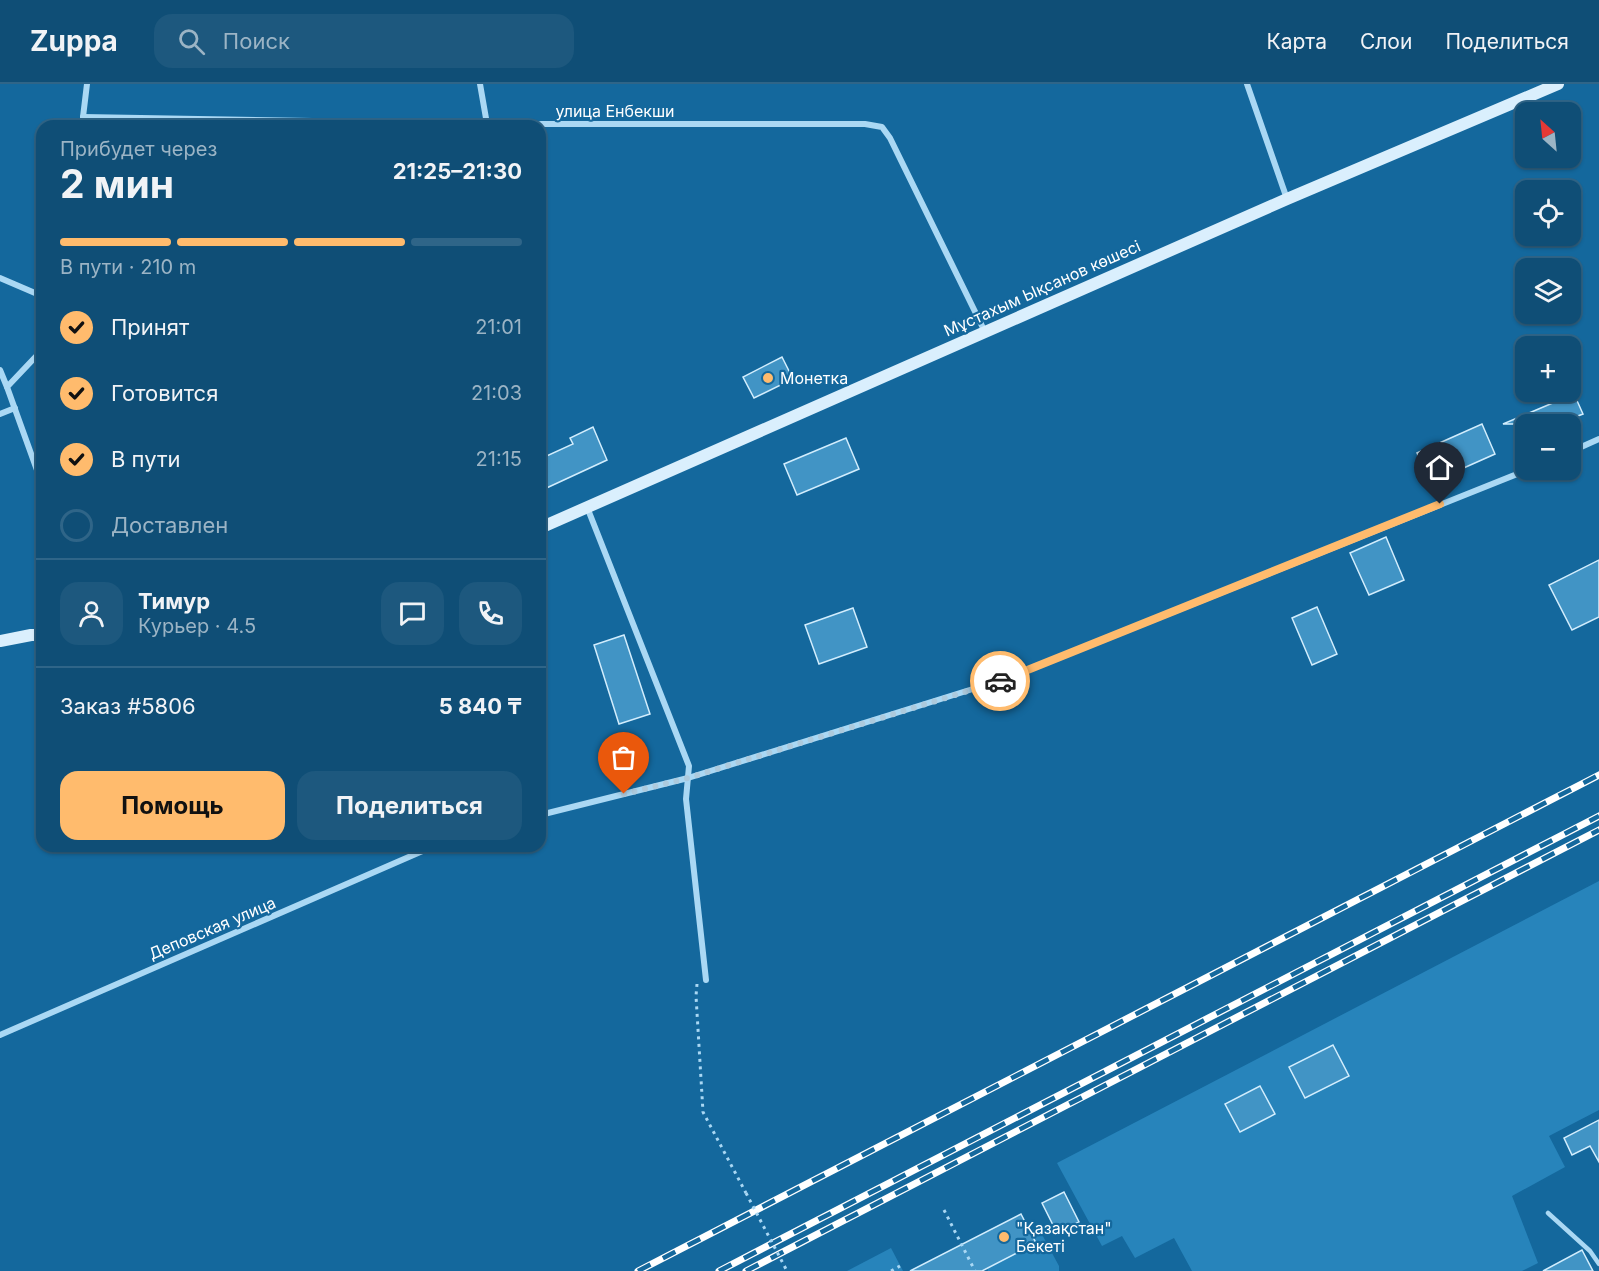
<!DOCTYPE html>
<html lang="ru">
<head>
<meta charset="utf-8">
<style>
  :root { --surface:#0f4e76; --page:#1d587e; --text:#f1f3f6; --muted:#9bb4c5; --line:#2f6588; --accent:#ffbb6d }
  body { margin:0; font-family:Inter,sans-serif; background:var(--page); color:var(--text); height:100vh; display:flex; flex-direction:column; font-size:22px; white-space:nowrap }
  * { box-sizing:border-box; margin:0 }
  p { font-size:20px; color:var(--muted) }
  .icon { flex:none; width:33px; height:33px; fill:none; stroke:currentColor; stroke-width:2; stroke-linecap:round; stroke-linejoin:round }
  .map { position:relative; flex:1; overflow:hidden }
  .side { position:absolute; left:36px; top:36px; width:510px; height:732px; display:flex; flex-direction:column; background:var(--surface); border-radius:18px; box-shadow:0 2px 4px #0004,0 0 0 2px var(--line) }
  .side>* { flex:none }
  .needle { width:39px; rotate:333deg }
  .controls { position:absolute; left:1515px; top:18px; display:grid; gap:12px }
  .controls a { display:grid; place-items:center; width:66px; height:66px; border-radius:12px; background:var(--surface); box-shadow:0 2px 4px #0004,0 0 0 2px var(--line); font-size:30px }
  .pin { position:absolute; display:grid; place-items:center; width:51px; height:51px; color:#fff; margin:-62px -26px; border-radius:50% 50% 50% 0; rotate:-45deg; box-shadow:0 0 6px #0007 }
  .pin .icon { rotate:45deg }
  .courier { position:absolute; display:grid; place-items:center; width:60px; height:60px; margin:-30px; border:4px solid #ffbb6d; border-radius:50%; background:#fff; color:#222; box-shadow:0 2px 8px #0007 }
  .head em { font-style:normal; font-weight:700 }
  .head div { display:flex; flex-direction:column-reverse }
  .head { display:flex; align-items:center; justify-content:space-between; height:102px; padding:0 24px }
  h1 { font-size:39px; font-weight:700; line-height:45px }
  .bar { display:grid; grid-template-columns:repeat(4,1fr); gap:9px 6px; align-content:center; height:72px; padding:0 24px }
  .bar i { height:8px; border-radius:4px; background:var(--line) }
  .bar .selected { background:var(--accent) }
  .bar p { grid-column:span 4 }
  .line { display:flex; align-items:center; gap:15px; padding:0 24px; border-top:2px solid var(--line) }
  .line div { flex:1 }
  .round { display:grid; place-items:center; flex:none; width:63px; height:63px; border-radius:18px; background:var(--page) }
  ol { padding:0 24px; list-style:none }
  li { display:flex; align-items:center; gap:18px; height:66px }
  li p { margin-inline-start:auto }
  li .icon { padding:6px; border-radius:50%; background:var(--accent); color:#111; stroke-width:4 }
  li:last-child { color:var(--muted) }
  li i { width:33px; height:33px; border:3px solid var(--line); border-radius:50% }
  .primary-button { display:flex; gap:12px; margin-top:auto; padding:12px 24px }
  .primary-button a { flex:1; height:69px; border-radius:18px; background:var(--accent); color:#111; font-size:24px; font-weight:700; line-height:69px; text-align:center }
  .primary-button a+a { background:var(--page); color:var(--text) }
  header { display:flex; align-items:center; gap:36px; box-sizing:border-box; height:84px; padding:0 30px; background:var(--surface); border-bottom:2px solid var(--line) }
  header strong { font-size:28px }
  nav { display:flex; gap:33px; margin-inline-start:auto; font-size:21px }
  .search { width:420px; height:54px; background:var(--page); display:flex; align-items:center; gap:15px; box-sizing:border-box; padding:0 21px; border-radius:18px; color:var(--muted); font-size:22px }
  .map>svg:first-child { display:block }
  .green { fill:#2784bb }
  .building { fill:#4194c5; stroke:#d2edfd; stroke-width:1.5 }
  .lines { fill:none; stroke-linecap:round; stroke-linejoin:round }
  .path { stroke:#aad8f4; stroke-width:3; stroke-dasharray:3 4.5; stroke-linecap:butt }
  .service { stroke:#aad8f4; stroke-width:4.5 }
  .minor { stroke:#aad8f4; stroke-width:6 }
  .secondary { stroke:#daeffd; stroke-width:12 }
  .rail-casing { stroke:#fff; stroke-width:7 }
  .rail { stroke:#14689d; stroke-width:4.5; stroke-dasharray:14; stroke-linecap:butt }
  .path-bridge { stroke:#aad8f4; stroke-width:3; stroke-dasharray:3 4.5; stroke-linecap:butt }
  .done { stroke:#adcadd; stroke-width:6; stroke-dasharray:0 10.8 }
  .route { stroke:#ffbb6d; stroke-width:8 }
  .poi-dot { fill:#ffbb6d; stroke:#14689d; stroke-width:2 }
  .labels { text-anchor:middle; dominant-baseline:central; stroke-width:4.5; stroke-linejoin:round; paint-order:stroke }
  .street-label { font-size:16px; fill:#fff; stroke:#14689d }
  .poi-label { font-size:16px; fill:#fff; stroke:#14689d; text-anchor:start }
</style>
</head>
<body>
<header>
<strong>Zuppa</strong>
<div class="search"><svg class="icon" aria-label="search" viewBox="0 0 24 24"><circle cx="10" cy="10" r="6"/><path d="M15 15l6 6"/></svg>Поиск</div>
<nav><a>Карта</a><a>Слои</a><a>Поделиться</a></nav>
</header>
<div class="map">
<svg width="1599" height="1187" viewBox="0 0 1599 1187">
  <rect width="100%" height="100%" fill="#14689d"/>
  <g class="green">
    <path d="M1599,797V1026L1549,1052L1565,1083L1512,1112L1538,1179L1522,1187H1192L1174,1154L1135,1174L1122,1152L1102,1162L1057,1079Z"/>
    <path d="M1038,1143L1059,1182V1187H988L987,1184L1036,1159L1030,1147Z"/>
    <path d="M891,1164L903,1187H847Z"/>
  </g>
  <g class="building">
    <path d="M782,273L793,295L754,314L743,293Z"/>
    <path d="M1574,310L1583,330L1557,340H1503Z"/>
    <path d="M1482,340L1495,370L1430,399L1417,369Z"/>
    <path d="M593,343L607,376L540,407V375L573,360L570,354Z"/>
    <path d="M846,354L859,385L797,411L784,380Z"/>
    <path d="M1386,453L1404,496L1369,511L1350,469Z"/>
    <path d="M1599,476V533L1572,546L1549,501Z"/>
    <path d="M1317,523L1337,570L1312,581L1292,534Z"/>
    <path d="M853,524L867,563L819,580L805,541Z"/>
    <path d="M624,551L650,630L619,640L594,561Z"/>
    <path d="M1333,961L1349,992L1305,1014L1289,983Z"/>
    <path d="M1260,1002L1275,1030L1240,1048L1225,1020Z"/>
    <path d="M1599,1036V1078L1590,1062L1572,1071L1564,1054Z"/>
    <path d="M1064,1108L1079,1138L1057,1149L1042,1119Z"/>
    <path d="M1021,1130L1036,1159L982,1187H910Z"/>
    <path d="M1582,1166L1593,1187H1543Z"/>
  </g>
  <g class="lines">
    <g class="path">
      <path d="M697,900L696,912L703,1028L746,1109"/>
      <path d="M944,1126L975,1187"/>
      <path d="M891,1187L900,1182"/>
    </g>
    <path class="service" d="M1548,1129L1590,1167L1599,1180"/>
    <g class="minor">
      <path d="M480,0L487,40"/>
      <path d="M1247,0L1287,115"/>
      <path d="M83,33L487,40H865L882,43L890,54L985,248"/>
      <path d="M84,42L83,33L87,0"/>
      <path d="M0,194L42,212"/>
      <path d="M42,266L7,303L42,400"/>
      <path d="M0,286L7,303"/>
      <path d="M0,330L15,324"/>
      <path d="M1570,368L1599,355"/>
      <path d="M587,423L689,682L686,715L706,896"/>
      <path d="M540,731L688,694L1008,594L1527,386"/>
      <path d="M0,951L434,762"/>
    </g>
    <g class="secondary">
      <path d="M540,444L1287,115L1558,0"/>
      <path d="M0,557L31,551H42"/>
    </g>
    <defs>
      <g id="rail">
        <path d="M638,1187L1599,691"/>
        <path d="M719,1187L1599,732"/>
        <path d="M746,1187L1599,746"/>
      </g>
    </defs>
    <use href="#rail" class="rail-casing"/>
    <use href="#rail" class="rail"/>
    <path class="path-bridge" d="M746,1109L787,1187"/>
  </g>
  <g class="lines">
    <path class="done" d="M624,710L688,694L1000,597"/>
    <path class="route" d="M1000,597L1440,420"/>
  </g>
  <g class="poi-dot">
    <circle cx="768" cy="294" r="6"/>
    <circle cx="1004" cy="1153" r="6"/>
  </g>
  <g class="labels">
    <g class="street-label">
      <text x="615" y="27">улица Енбекши</text>
      <text transform="translate(1042 204) rotate(-24)">Мұстахым Ықсанов көшесі</text>
      <text transform="translate(212 844) rotate(-23)">Деповская улица</text>
    </g>
    <g class="poi-label">
      <text x="780" y="294">Монетка</text>
      <text x="1016" y="1144">"Қазақстан"<tspan x="1016" dy="18">Бекеті</tspan></text>
    </g>
  </g>
</svg>
<div class="controls">
<a><svg class="needle" viewBox="-14 -14 28 28"><path d="M0-13l5 13h-10z" fill="#e53935"/><path d="M0 13l5-13h-10z" fill="#9bb4c5"/></svg></a>
<a><svg class="icon" aria-label="locate" viewBox="0 0 24 24"><circle cx="12" cy="12" r="6"/><path d="M12 2v4M12 18v4M2 12h4M18 12h4"/></svg></a>
<a><svg class="icon" aria-label="layers" viewBox="0 0 24 24"><path d="M12 4l9 5-9 5-9-5zM3 14l9 5 9-5"/></svg></a>
<a>+</a>
<a>−</a>
</div>
<div class="pin" style="left:624px;top:710px;background:#ea580c"><svg class="icon" aria-label="bag" viewBox="0 0 24 24"><path d="M5 8h14l-1 12H6zM9 8a3 3 0 0 1 6 0"/></svg></div>
<div class="pin" style="left:1440px;top:420px;background:#1f2937"><svg class="icon" aria-label="home" viewBox="0 0 24 24"><path d="M3 11l9-7 9 7M6 9v11h12V9"/></svg></div>
<div class="courier" style="left:1000px;top:597px"><svg class="icon" aria-label="car" viewBox="0 0 24 24"><path d="M5 17H2v-5l4-1 3-4h7l3 4 3 1v5h-3M9 17h6M6 11h13"/><circle cx="7" cy="17" r="2"/><circle cx="17" cy="17" r="2"/></svg></div>
<section class="side">
<div class="head"><div><h1>2 мин</h1><p>Прибудет через</p></div><em>21:25–21:30</em></div>
<div class="bar"><i class="selected"></i><i class="selected"></i><i class="selected"></i><i></i><p>В пути · 210 m</p></div>
<ol>
<li><svg class="icon" aria-label="check" viewBox="0 0 24 24"><path d="M5 12l5 5 9-10"/></svg>Принят<p>21:01</p></li>
<li><svg class="icon" aria-label="check" viewBox="0 0 24 24"><path d="M5 12l5 5 9-10"/></svg>Готовится<p>21:03</p></li>
<li><svg class="icon" aria-label="check" viewBox="0 0 24 24"><path d="M5 12l5 5 9-10"/></svg>В пути<p>21:15</p></li>
<li><i></i>Доставлен</li>
</ol>
<div class="line" style="height:108px"><a class="round"><svg class="icon" aria-label="person" viewBox="0 0 24 24"><circle cx="12" cy="8" r="4"/><path d="M4 21q1-7 8-7t8 7"/></svg></a><div><b>Тимур</b><p>Курьер · 4.5</p></div><a class="round"><svg class="icon" aria-label="chat" viewBox="0 0 24 24"><path d="M4 5h16v11H9l-5 4z"/></svg></a><a class="round"><svg class="icon" aria-label="phone" viewBox="0 0 24 24"><path d="M5 4h4l2 5-3 2q2 4 5 5l2-3 5 2v4C11 20 4 13 5 4z"/></svg></a></div>
<div class="line" style="height:78px"><div>Заказ #5806</div><b>5 840 ₸</b></div>
<div class="primary-button"><a>Помощь</a><a>Поделиться</a></div>
</section>
</div>
</body>
</html>
